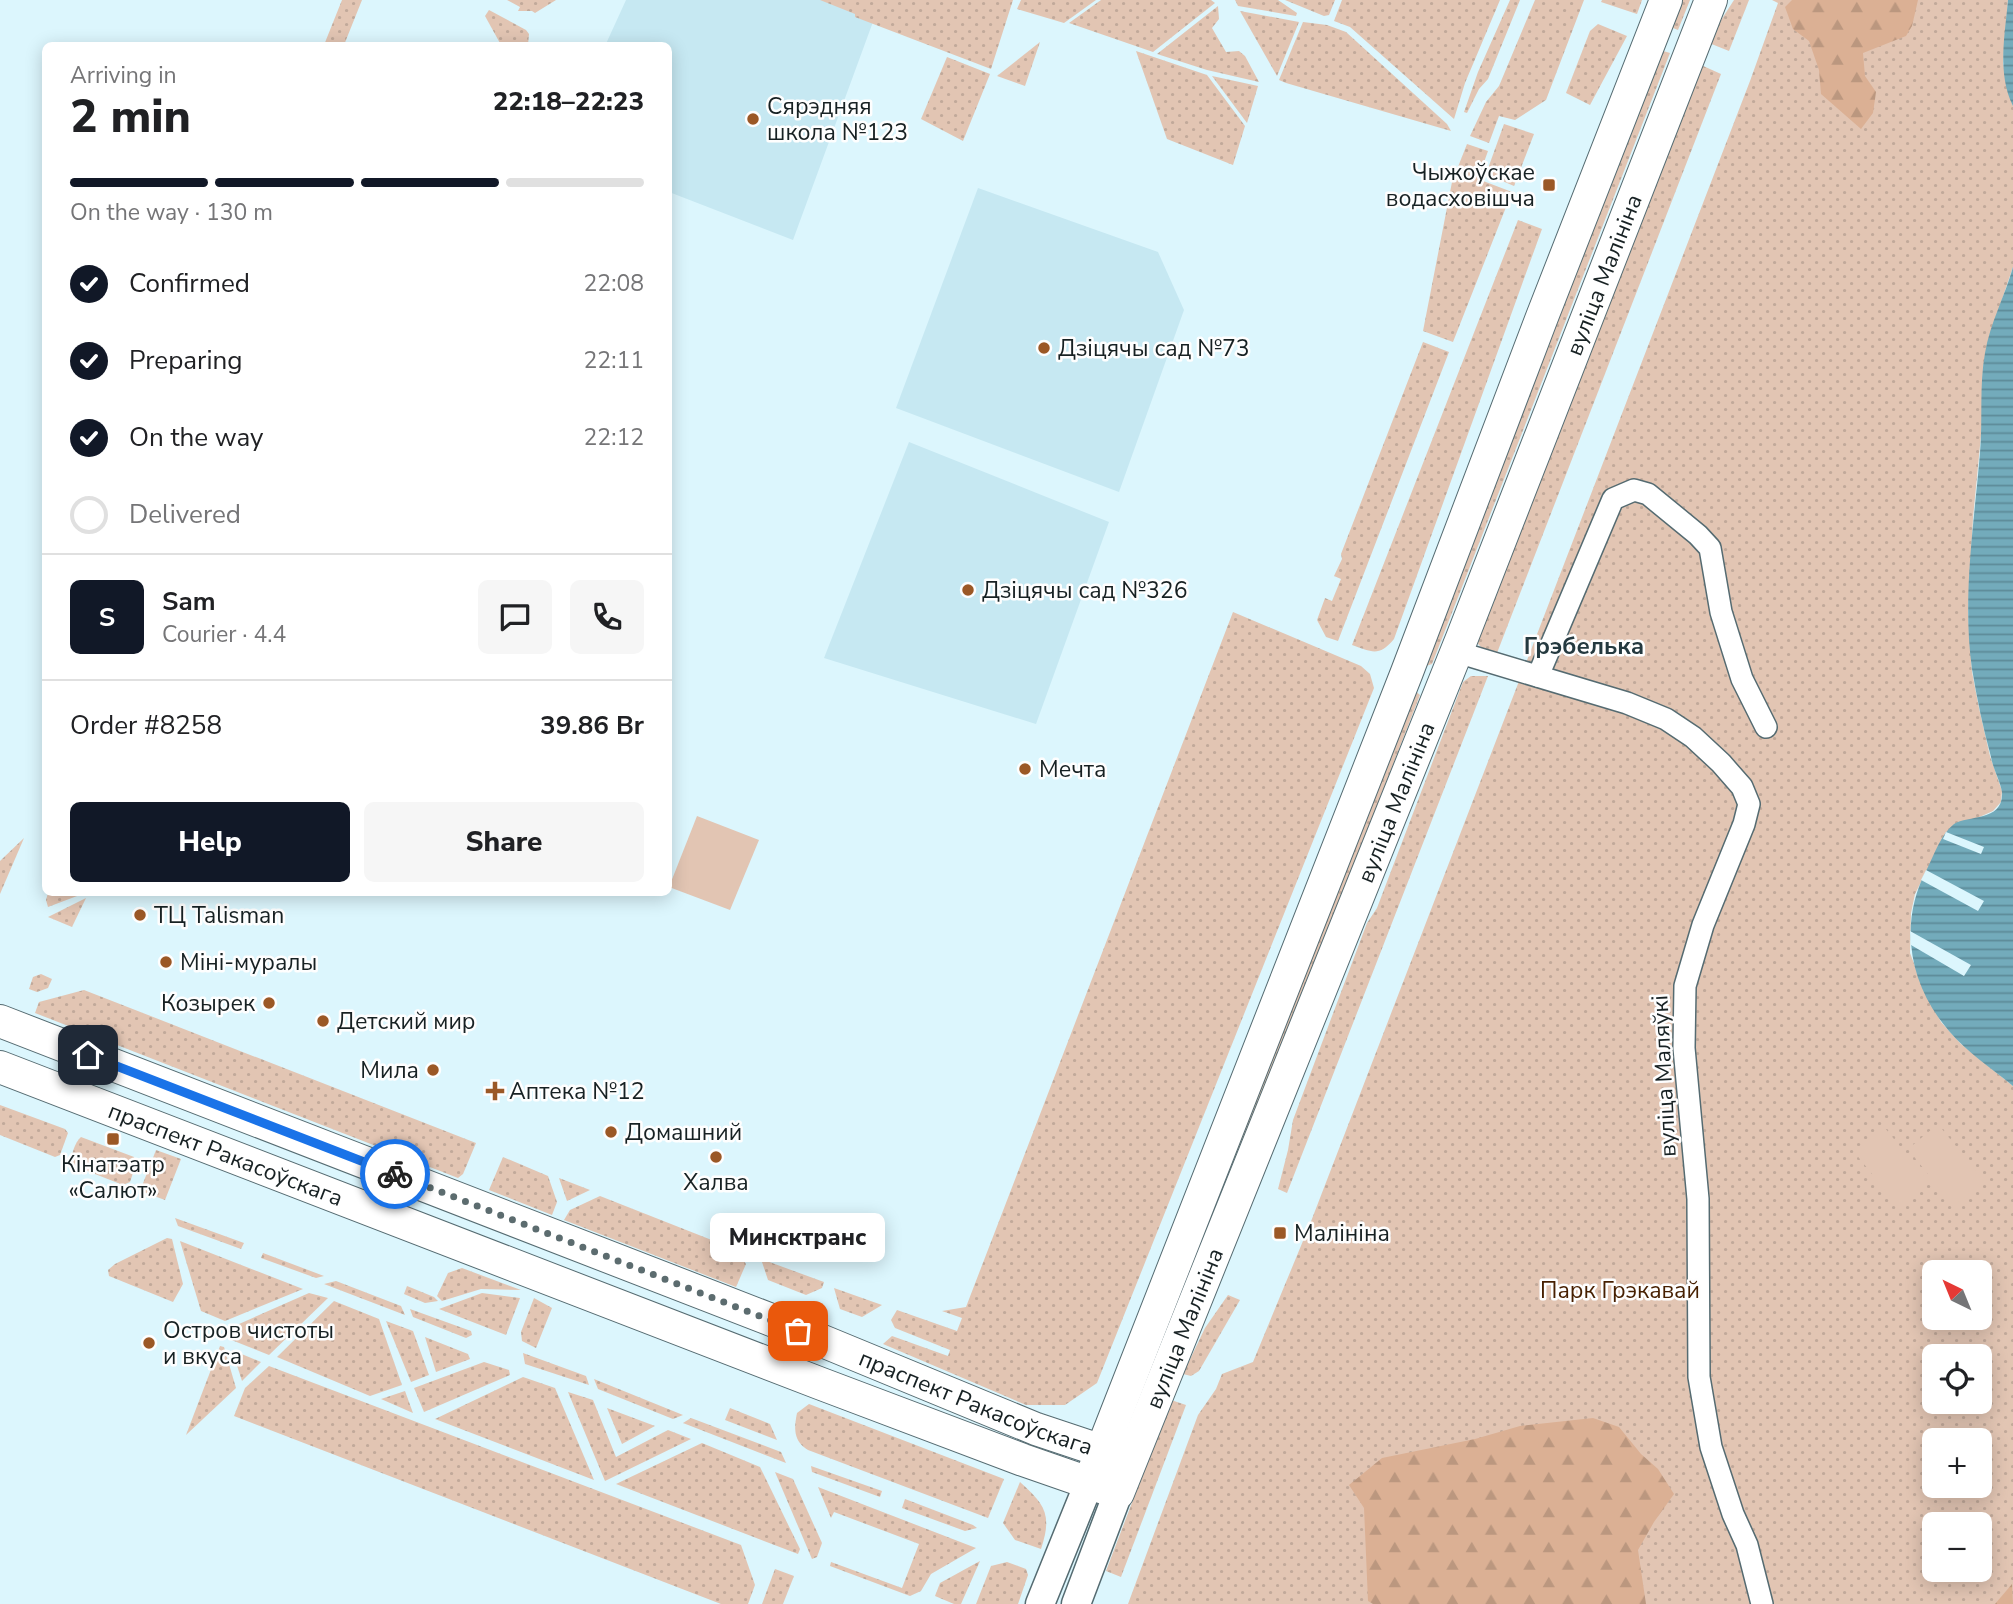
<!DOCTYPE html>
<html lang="en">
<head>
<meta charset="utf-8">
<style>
  :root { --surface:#fff; --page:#f6f6f6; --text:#202124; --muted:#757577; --line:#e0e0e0; --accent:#111827 }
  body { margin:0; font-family:"Nunito Sans",sans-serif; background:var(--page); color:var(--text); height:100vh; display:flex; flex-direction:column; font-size:26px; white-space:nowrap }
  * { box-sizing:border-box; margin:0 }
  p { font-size:23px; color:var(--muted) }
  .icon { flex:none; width:38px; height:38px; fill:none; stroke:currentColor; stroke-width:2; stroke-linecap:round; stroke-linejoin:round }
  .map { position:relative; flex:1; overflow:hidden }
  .sheet { position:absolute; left:42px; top:42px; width:630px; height:854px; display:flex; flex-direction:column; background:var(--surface); border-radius:10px; box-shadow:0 4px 18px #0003 }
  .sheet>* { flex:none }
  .needle { width:46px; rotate:317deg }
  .fabs { position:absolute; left:1922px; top:1260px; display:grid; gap:14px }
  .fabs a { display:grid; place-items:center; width:70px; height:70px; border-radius:10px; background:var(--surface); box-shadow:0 4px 18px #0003; font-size:35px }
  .pin { position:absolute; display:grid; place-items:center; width:60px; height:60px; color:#fff; margin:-30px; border-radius:14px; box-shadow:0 4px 10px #0006 }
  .courier { position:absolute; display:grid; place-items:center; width:70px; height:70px; margin:-35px; border:5px solid #1a73e8; border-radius:50%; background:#fff; color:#222; box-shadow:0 2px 9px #0007 }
  .bubble { position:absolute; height:49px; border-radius:10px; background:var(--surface); box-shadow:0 4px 18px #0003; font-size:23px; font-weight:800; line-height:49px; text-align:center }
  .summary em { font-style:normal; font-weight:800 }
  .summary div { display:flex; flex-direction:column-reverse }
  .summary { display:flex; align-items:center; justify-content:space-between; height:119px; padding:0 28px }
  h1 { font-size:46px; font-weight:800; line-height:52px }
  .bar { display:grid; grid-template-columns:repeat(4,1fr); gap:10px 7px; align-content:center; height:84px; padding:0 28px }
  .bar i { height:9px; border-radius:5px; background:var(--line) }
  .bar .selected { background:var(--accent) }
  .bar p { grid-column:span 4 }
  .line { display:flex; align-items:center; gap:18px; padding:0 28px; border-top:2px solid var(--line) }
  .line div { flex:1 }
  .round { display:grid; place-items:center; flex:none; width:74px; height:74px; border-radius:10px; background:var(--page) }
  ol { padding:0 28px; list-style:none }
  li { display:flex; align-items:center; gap:21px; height:77px }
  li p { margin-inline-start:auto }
  li .icon { padding:7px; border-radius:50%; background:var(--accent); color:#fff; stroke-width:4 }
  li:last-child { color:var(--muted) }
  li i { width:38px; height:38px; border:4px solid var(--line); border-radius:50% }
  .button { display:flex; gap:14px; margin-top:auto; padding:14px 28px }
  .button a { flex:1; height:80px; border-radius:10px; background:var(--accent); color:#fff; font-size:28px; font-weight:800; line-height:80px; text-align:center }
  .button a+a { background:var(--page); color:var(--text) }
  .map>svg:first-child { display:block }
  .built { fill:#c6e8f2 }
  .grass { fill:url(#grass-dots); fill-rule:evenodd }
  .forest { fill:url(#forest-firs) }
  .pitch { fill:#e2c5b3 }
  .water { fill:url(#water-rules) }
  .pier { fill:#dcf6fd }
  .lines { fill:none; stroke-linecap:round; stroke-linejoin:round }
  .street-casing { stroke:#556b71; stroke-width:24 }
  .secondary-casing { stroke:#556b71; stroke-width:31 }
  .primary-casing { stroke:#556b71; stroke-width:34 }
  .street { stroke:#fff; stroke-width:21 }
  .secondary { stroke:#fff; stroke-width:28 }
  .primary { stroke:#fff; stroke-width:32 }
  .done { stroke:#5c6c6f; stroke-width:7; stroke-dasharray:0 12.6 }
  .route { stroke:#1a73e8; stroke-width:9 }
  .poi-dot { fill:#9b5826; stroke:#fefefe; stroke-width:2.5 }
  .labels { text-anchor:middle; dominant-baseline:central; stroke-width:5; stroke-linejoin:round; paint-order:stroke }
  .poi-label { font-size:23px; fill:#172123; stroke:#fefefe; text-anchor:start }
  .street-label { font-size:23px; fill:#172123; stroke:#fefefe }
  .park-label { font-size:23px; fill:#461f00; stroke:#fefefe }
  .neighbourhood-label { font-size:24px; font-weight:bold; fill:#24393f; stroke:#fefefe }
</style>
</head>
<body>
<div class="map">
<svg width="2013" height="1604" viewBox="0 0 2013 1604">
  <defs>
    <pattern id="grass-dots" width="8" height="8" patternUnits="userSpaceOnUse" patternTransform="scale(1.75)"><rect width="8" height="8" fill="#e2c5b3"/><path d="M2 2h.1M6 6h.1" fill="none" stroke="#c1a99a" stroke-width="1.8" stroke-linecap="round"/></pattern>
    <pattern id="forest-firs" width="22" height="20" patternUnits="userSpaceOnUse" patternTransform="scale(1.75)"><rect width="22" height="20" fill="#dbb094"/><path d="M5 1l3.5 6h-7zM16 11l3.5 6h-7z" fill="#bb977f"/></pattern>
    <pattern id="water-rules" width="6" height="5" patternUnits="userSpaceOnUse" patternTransform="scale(1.75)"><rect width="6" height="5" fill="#73abbb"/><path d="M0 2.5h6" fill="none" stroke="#5d8b98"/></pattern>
  </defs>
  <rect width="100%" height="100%" fill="#dcf6fd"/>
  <g class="built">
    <path d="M626,0H881L793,240L669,192L668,46H605Z"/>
    <path d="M978,188L1158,252L1184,310L1119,492L896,408Z"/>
    <path d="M909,442L1109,522L1036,724L824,658Z"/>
  </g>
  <g class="grass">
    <path d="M342,0H362L344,45H324Z"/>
    <path d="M507,0H556L535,13L532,11H518L520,7Z"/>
    <path d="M820,0H1013L991,69L855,17V14Z"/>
    <path d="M1021,0H1096L1064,23L1017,9Z"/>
    <path d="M1101,0H1211L1215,3L1153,52L1069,23Z"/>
    <path d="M1235,0H1278L1297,13L1296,16L1238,6Z"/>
    <path d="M1285,0H1335L1329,15L1324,16Z"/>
    <path d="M1342,0H1500L1465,83L1454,119L1350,27L1334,21Z"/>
    <path d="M1510,0H1520L1488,79L1479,89L1467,113L1464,112L1478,72Z"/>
    <path d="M1535,0H1584L1546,100L1515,120L1499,116L1489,143L1470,136L1486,102L1499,86Z"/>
    <path d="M1602,0H1642L1637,14L1601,2Z"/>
    <path d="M1678,0H1690L1678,30L1668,26Z"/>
    <path d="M1734,0H1749L1729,51L1709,43L1716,28Z"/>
    <path d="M1772,0H2008L2003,64L2013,106V267L1990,335L1983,368L1982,425L1973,518L1968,612L1972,672L1979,708L1990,756L2002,791L2001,802L1993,811L1946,832L1915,894L1911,913L1910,953L1921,982L1941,1022L1961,1044L2013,1086V1604H1128L1198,1415L1216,1389L1222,1374L1253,1362L1310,1224L1750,81L1778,3ZM1934,1272H1979V1318H1934ZM1934,1356H1979V1402H1934ZM1934,1440H1979V1486H1934ZM1934,1524H1979V1570H1934Z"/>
    <path d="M1218,6L1219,19L1212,28L1226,52L1239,51L1245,56L1259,82L1207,70L1157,54Z"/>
    <path d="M489,10L526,30L529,34L528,45H501L485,16Z"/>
    <path d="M1240,11L1299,22L1277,76Z"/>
    <path d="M1303,22L1327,25L1346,32L1447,124L1451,131L1286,83L1279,80Z"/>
    <path d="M1598,24L1627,36L1590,105L1566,93L1590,31Z"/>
    <path d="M1040,42L1025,86L997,76Z"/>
    <path d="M1660,50L1670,53L1432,664L1426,666L1424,664Z"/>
    <path d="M1136,51L1207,75L1245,126L1233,165L1167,139Z"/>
    <path d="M947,57L990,74L963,141L921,119Z"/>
    <path d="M1701,65L1721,74L1497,653L1482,648L1478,644V639Z"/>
    <path d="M1212,76L1258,86L1247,123Z"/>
    <path d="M1504,124L1534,134L1514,186L1486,174Z"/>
    <path d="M1467,144L1488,151L1478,179L1512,192L1453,342L1423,331L1452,182Z"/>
    <path d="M1518,220L1542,229L1394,639C1379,657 1372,652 1352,645Z"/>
    <path d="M1423,342L1449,352L1338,641L1326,637L1317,620L1325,598L1332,601L1341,579L1334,576L1342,559L1341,554Z"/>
    <path d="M1233,612L1361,666L1370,674L1374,688L1097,1383L1065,1405H1026L883,1344L892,1336L948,1356L950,1350L895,1328L891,1320L897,1310L957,1331L962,1318L942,1311L966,1307Z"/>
    <path d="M1471,676H1488L1287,1193L1278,1189L1288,1150L1293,1120L1367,923L1377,908L1463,682Z"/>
    <path d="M1413,689L1420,695L1161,1363L1152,1359Z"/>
    <path d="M24,838L0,894V861Z"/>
    <path d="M48,893V892L85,893L48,907L46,900Z"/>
    <path d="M86,898L72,927L48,917Z"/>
    <path d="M41,974L52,979L48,988L37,992L29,989L33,977Z"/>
    <path d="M84,990L476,1143L463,1174L458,1178L35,1013L39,1002Z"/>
    <path d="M0,1105L65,1129L68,1133L60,1155L55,1157L0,1135Z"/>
    <path d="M81,1137L134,1157L136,1164L130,1182L123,1185L72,1165C70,1156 75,1142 81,1137Z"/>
    <path d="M156,1150L181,1159L165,1200L140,1191Z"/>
    <path d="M503,1157L548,1176L557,1202L552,1215L489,1190Z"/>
    <path d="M559,1178L590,1190L567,1201Z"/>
    <path d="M600,1196L737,1250L746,1264L736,1287L564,1220L570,1210Z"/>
    <path d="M175,1218L244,1243L241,1249L178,1226Z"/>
    <path d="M167,1238L172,1239L183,1284L173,1302L109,1276L108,1270L115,1264Z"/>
    <path d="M180,1241L303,1289L225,1321L201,1311Z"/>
    <path d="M263,1253L324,1276L316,1278L261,1258Z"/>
    <path d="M761,1259L824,1282L822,1288L806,1295L768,1280Z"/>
    <path d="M462,1268L521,1290L481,1289L442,1301L437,1296L448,1273Z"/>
    <path d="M336,1281L401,1306L405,1315L324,1284Z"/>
    <path d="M407,1286L434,1297L438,1301L425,1303L404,1294Z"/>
    <path d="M834,1288L882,1305L862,1317L840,1309Z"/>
    <path d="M309,1293L328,1298L269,1355L229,1339L230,1328Z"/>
    <path d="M482,1293L520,1298L506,1335L439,1309Z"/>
    <path d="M1228,1295L1240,1300L1199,1371L1191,1376L1183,1374L1205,1328Z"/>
    <path d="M534,1298L552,1308L536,1348L522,1341L521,1332Z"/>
    <path d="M334,1301L379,1319L402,1385L370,1396L277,1357Z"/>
    <path d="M410,1309L471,1331L472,1335L466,1338L413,1317Z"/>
    <path d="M386,1321L413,1331L429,1375L411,1382Z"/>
    <path d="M425,1337L468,1354L470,1359L436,1372Z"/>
    <path d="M220,1346L224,1347L236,1388L186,1435Z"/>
    <path d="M232,1350L261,1362L242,1381Z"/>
    <path d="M523,1353L586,1376L589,1385L525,1364Z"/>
    <path d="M484,1362L509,1370L510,1375L424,1412L414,1388Z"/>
    <path d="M269,1366L741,1545L755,1585L748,1604H721L234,1416L245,1388Z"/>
    <path d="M523,1377L555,1388L594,1480L435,1419Z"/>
    <path d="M594,1379L683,1415L673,1419L598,1389Z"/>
    <path d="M405,1391L413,1413L381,1399Z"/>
    <path d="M568,1392L593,1400L616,1457L668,1430L691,1439L605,1481Z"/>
    <path d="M1171,1400L1186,1405L1121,1577L1106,1571Z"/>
    <path d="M809,1404L1004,1479L988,1518L808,1450C793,1441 794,1428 797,1413Z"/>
    <path d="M607,1408L655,1426L622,1444Z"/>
    <path d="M730,1408L770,1424L777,1440L725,1420Z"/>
    <path d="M691,1418L781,1452L786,1463L683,1423Z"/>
    <path d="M702,1443L760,1467L800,1549L798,1554L616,1484Z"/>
    <path d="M811,1466L882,1491L880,1497L812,1472Z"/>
    <path d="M775,1472L793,1479L822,1543L817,1557L812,1559Z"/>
    <path d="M1020,1482C1046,1505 1052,1516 1041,1549L1015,1540L1003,1523Z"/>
    <path d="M818,1487L976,1548L931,1574L921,1591L910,1596L830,1566L831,1562L902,1588L919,1544L834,1512L831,1518Z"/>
    <path d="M905,1499L973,1525L977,1528L965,1531L902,1508Z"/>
    <path d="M980,1561L961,1604H954L935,1596L940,1583Z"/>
    <path d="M1007,1562L1026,1569L1028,1575L1018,1604H976L991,1566Z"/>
    <path d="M775,1569L794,1576L783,1604H762Z"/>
  </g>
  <g class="forest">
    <path d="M1792,0H1918L1912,26L1906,36L1863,53L1865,76L1876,92L1873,113L1861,129L1821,94L1819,70L1809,41L1793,29L1785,7Z"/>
    <path d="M1593,1418L1619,1427L1641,1454L1658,1469L1674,1494L1654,1522L1638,1550L1646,1604H1373L1368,1601L1364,1508L1349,1485L1382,1458L1475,1439L1520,1426Z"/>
    <path d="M2012,1584L2013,1604H1995Z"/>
  </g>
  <g class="pitch">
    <path d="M697,816L759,840L730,910L669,887Z"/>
    <path d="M1938,1124L1984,1181L1953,1206L1908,1149Z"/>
    <path d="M1885,1128L1928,1181L1898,1206L1855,1153Z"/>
  </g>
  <g class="water">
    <path d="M2008,0H2013V106C1997,73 2005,35 2008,0Z"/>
    <path d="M2013,267V1086C1991,1068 1967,1052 1949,1031C1909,985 1898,923 1927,869C1934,855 1941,834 1954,824C1968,815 2004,822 2002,792C2000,780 1993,769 1991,757C1983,728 1977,699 1972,669C1962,598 1974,524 1980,453C1983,420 1979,386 1985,353C1990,323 2005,296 2013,267Z"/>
  </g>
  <g class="pier">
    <path d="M1946,832L1984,847L1981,854L1943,839Z"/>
    <path d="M1926,870L1984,901L1978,911L1921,880Z"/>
    <path d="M1910,931L1971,965L1964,976L1911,945Z"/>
  </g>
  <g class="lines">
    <defs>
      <g id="street">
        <path d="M1457,652L1627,703L1666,719L1693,737L1721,763L1742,787L1749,804L1744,824L1703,925L1685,986L1684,1048L1698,1199L1699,1377L1711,1447L1733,1514L1747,1545L1762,1604"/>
        <path d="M1538,676L1613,499L1634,490L1648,494L1698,535L1710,548L1721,612L1742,679L1766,727"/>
      </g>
      <g id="secondary">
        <path d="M1040,1604L1089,1483"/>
        <path d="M1076,1604L1118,1493"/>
      </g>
      <g id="primary">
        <path id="s1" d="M0,1021L774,1321L1036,1429L1120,1457"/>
        <path id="s2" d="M0,1067L819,1383L1023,1460L1118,1493L1462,638L1711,0"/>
        <path d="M1089,1483L1407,672L1542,317L1666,0"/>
      </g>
    </defs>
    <use href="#street" class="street-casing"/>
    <use href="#secondary" class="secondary-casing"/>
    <use href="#primary" class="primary-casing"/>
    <use href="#street" class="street"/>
    <use href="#secondary" class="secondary"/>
    <use href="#primary" class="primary"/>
  </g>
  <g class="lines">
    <path class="done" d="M395,1174L798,1331"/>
    <path class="route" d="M88,1055L395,1174"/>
  </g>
  <g class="poi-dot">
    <circle cx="753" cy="119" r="7"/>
    <rect x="1542" y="178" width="14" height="14" rx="3.5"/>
    <circle cx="1044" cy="348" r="7"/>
    <circle cx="968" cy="590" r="7"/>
    <circle cx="1025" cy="769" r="7"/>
    <circle cx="140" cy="915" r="7"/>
    <circle cx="166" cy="962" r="7"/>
    <circle cx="269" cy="1003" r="7"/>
    <circle cx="323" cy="1021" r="7"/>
    <circle cx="433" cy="1070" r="7"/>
    <path d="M491.5 1080.5h7v7h7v7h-7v7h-7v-7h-7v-7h7z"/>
    <circle cx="611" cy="1132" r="7"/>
    <rect x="106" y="1132" width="14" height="14" rx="3.5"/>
    <circle cx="716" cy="1157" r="7"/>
    <rect x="1273" y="1226" width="14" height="14" rx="3.5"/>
    <circle cx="149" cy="1343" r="7"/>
  </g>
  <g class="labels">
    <g class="poi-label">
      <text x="767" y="106">Сярэдняя<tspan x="767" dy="26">школа №123</tspan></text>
      <text x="1535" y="172" text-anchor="end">Чыжоўскае<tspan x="1535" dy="26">водасховішча</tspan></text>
      <text x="1058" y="348">Дзіцячы сад №73</text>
      <text x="982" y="590">Дзіцячы сад №326</text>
      <text x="1039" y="769">Мечта</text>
      <text x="154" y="915">ТЦ Talisman</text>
      <text x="180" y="962">Міні-муралы</text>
      <text x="255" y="1003" text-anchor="end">Козырек</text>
      <text x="337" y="1021">Детский мир</text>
      <text x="419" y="1070" text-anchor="end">Мила</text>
      <text x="509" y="1091">Аптека №12</text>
      <text x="625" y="1132">Домашний</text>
      <text x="113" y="1164" text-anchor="middle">Кінатэатр<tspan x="113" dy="26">«Салют»</tspan></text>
      <text x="716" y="1182" text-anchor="middle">Халва</text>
      <text x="1294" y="1233">Малініна</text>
      <text x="163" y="1330">Остров чистоты<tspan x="163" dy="26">и вкуса</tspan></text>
    </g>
    <g class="street-label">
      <text stroke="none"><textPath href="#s2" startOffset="2508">вуліца Малініна</textPath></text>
      <text stroke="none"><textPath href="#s2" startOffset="1941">вуліца Малініна</textPath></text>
      <text transform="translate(1664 1076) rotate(-93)">вуліца Маляўкі</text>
      <text stroke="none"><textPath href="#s2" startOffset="242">праспект Ракасоўскага</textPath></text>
      <text stroke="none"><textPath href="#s2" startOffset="1374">вуліца Малініна</textPath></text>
      <text stroke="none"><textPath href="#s1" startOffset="1048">праспект Ракасоўскага</textPath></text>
    </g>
    <g class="park-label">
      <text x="1620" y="1290">Парк Грэкавай</text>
    </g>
    <g class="neighbourhood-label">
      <text x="1584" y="646">Грэбелька</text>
    </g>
  </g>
</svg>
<div class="fabs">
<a><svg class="needle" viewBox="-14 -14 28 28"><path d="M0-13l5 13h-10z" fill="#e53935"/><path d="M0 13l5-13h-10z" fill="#757577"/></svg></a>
<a><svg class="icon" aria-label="locate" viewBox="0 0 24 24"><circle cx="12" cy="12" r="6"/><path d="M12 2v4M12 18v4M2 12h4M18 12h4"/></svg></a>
<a>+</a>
<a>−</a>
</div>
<div class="pin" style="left:798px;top:1331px;background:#ea580c"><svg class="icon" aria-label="bag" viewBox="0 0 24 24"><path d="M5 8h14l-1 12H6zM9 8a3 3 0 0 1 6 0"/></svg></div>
<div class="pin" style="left:88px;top:1055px;background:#1f2937"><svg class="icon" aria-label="home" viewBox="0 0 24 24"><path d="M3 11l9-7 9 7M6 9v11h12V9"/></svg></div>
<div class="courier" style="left:395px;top:1174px"><svg class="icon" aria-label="bike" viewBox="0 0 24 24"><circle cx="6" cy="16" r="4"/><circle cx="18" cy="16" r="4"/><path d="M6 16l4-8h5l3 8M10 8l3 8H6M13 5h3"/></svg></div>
<div class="bubble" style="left:710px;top:1213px;width:175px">Минсктранс</div>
<section class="sheet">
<div class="summary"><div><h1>2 min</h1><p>Arriving in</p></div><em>22:18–22:23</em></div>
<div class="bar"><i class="selected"></i><i class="selected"></i><i class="selected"></i><i></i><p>On the way · 130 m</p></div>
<ol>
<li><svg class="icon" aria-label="check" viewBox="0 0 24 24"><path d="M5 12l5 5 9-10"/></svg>Confirmed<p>22:08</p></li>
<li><svg class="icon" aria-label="check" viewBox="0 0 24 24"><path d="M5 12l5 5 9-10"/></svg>Preparing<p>22:11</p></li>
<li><svg class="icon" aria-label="check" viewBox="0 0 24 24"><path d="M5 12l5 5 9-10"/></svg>On the way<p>22:12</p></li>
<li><i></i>Delivered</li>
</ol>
<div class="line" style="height:126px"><b class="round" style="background:var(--accent);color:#fff">S</b><div><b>Sam</b><p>Courier · 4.4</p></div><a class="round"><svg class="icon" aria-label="chat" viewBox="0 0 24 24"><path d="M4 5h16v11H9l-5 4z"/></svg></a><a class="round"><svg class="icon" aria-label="phone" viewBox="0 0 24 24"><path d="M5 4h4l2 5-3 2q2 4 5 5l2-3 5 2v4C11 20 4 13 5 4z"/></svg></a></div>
<div class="line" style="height:91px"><div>Order #8258</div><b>39.86 Br</b></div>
<div class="button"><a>Help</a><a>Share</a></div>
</section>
</div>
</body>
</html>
